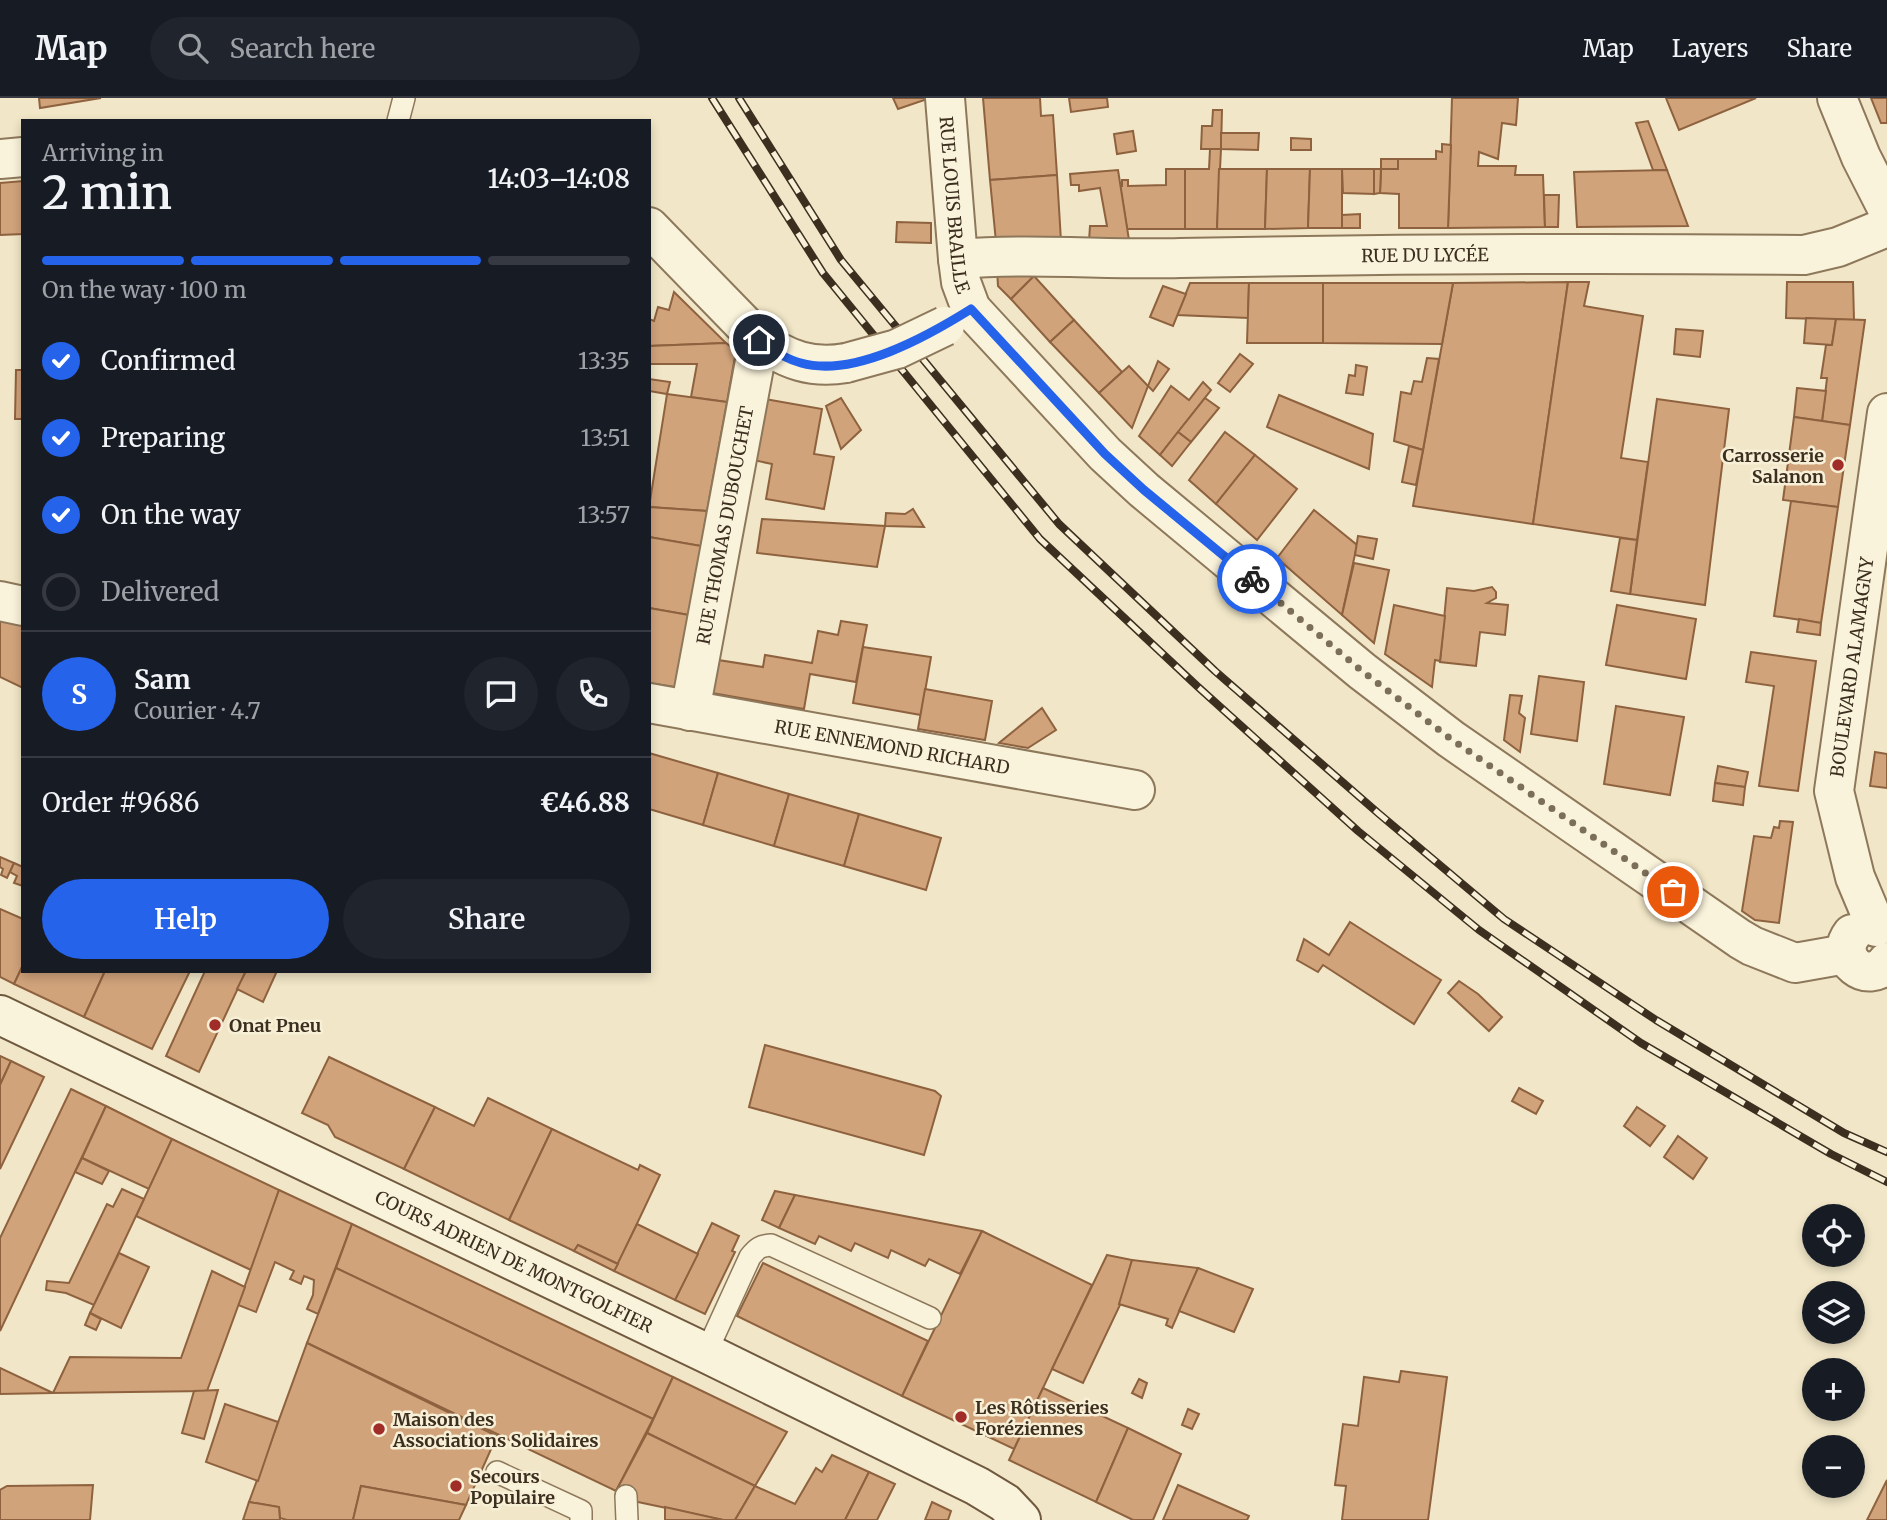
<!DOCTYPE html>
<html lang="en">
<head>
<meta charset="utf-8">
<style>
  :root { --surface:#171b24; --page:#20242c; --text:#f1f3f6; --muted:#9ea1a6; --line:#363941; --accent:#2563eb }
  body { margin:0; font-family:Merriweather,serif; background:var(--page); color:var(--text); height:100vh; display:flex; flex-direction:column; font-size:26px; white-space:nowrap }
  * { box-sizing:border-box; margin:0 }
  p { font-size:23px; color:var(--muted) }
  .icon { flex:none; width:38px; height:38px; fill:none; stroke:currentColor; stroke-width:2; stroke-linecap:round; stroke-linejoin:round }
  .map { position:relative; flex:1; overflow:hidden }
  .sheet { position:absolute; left:21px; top:21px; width:630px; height:854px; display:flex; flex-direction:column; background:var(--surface); border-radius:0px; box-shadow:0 4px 10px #0003 }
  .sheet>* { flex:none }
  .controls { position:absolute; left:1802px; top:1106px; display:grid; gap:14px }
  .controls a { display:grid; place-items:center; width:63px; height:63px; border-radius:50%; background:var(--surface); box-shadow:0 4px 10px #0003; font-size:35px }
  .pin { position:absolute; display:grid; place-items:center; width:60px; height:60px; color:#fff; margin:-30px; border:4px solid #fff; border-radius:50%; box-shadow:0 2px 7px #0007 }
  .courier { position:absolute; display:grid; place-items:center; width:70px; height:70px; margin:-35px; border:5px solid #2563eb; border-radius:50%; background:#fff; color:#222; box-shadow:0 2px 9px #0007 }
  .overview em { font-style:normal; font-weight:600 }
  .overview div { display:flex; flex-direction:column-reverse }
  .overview { display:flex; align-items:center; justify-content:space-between; height:119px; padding:0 21px }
  h1 { font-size:46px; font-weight:600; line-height:52px }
  .bar { display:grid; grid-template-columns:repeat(4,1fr); gap:10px 7px; align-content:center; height:84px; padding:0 21px }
  .bar i { height:9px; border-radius:5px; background:var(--line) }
  .bar .active { background:var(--accent) }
  .bar p { grid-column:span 4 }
  .line { display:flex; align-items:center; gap:18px; padding:0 21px; border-top:2px solid var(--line) }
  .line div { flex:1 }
  .round { display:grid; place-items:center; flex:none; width:74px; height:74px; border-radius:37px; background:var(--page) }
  ol { padding:0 21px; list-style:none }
  li { display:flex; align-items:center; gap:21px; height:77px }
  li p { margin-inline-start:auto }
  li .icon { padding:7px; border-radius:50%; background:var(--accent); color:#fff; stroke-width:4 }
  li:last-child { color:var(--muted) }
  li i { width:38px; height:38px; border:4px solid var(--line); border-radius:50% }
  .cta { display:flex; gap:14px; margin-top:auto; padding:14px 21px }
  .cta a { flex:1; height:80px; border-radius:42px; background:var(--accent); color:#fff; font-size:28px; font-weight:600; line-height:80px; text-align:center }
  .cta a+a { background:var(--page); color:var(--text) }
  header { display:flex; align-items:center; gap:42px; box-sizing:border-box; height:98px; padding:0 35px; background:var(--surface); border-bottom:2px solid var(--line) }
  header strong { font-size:33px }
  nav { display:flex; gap:38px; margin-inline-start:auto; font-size:24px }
  .search { width:490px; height:63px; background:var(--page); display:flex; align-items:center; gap:18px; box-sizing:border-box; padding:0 24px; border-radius:38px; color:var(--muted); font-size:26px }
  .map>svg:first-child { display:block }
  .building { fill:#d0a37b; stroke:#8e623f; stroke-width:2 }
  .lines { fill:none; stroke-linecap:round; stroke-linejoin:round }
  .lane-casing { stroke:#8d785b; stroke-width:24 }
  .street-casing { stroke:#8d785b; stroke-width:42 }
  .secondary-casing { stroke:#6f593e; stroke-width:42 }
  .lane { stroke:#faf3db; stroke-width:21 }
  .street { stroke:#faf3db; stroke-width:38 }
  .secondary { stroke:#faf3db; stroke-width:38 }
  .rail-casing { stroke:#3d2f1f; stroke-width:8 }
  .rail { stroke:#f7f0d7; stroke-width:5; stroke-dasharray:16; stroke-linecap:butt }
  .street-bridge-casing { stroke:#8d785b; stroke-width:42; stroke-linecap:butt }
  .street-bridge { stroke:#faf3db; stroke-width:38 }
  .done { stroke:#7c6f5a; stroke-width:7; stroke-dasharray:0 12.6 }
  .route { stroke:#2563eb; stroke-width:9 }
  .poi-dot { fill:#a02d28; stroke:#f7f0d7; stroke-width:2.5 }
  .labels { text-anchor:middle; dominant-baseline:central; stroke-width:5; stroke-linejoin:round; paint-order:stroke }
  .street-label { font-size:18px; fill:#3d2f1f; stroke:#f7f0d7 }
  .poi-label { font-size:18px; font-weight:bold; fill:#3d2f1f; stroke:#f7f0d7; text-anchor:start }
</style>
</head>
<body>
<header>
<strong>Map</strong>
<div class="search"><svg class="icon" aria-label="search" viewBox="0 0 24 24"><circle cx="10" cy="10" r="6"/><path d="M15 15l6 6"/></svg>Search here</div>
<nav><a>Map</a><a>Layers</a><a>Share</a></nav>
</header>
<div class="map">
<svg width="1887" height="1422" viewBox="0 0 1887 1422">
  <rect width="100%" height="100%" fill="#f1e6c7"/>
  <g class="building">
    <path d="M39,0H101L40,10Z"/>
    <path d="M893,0H930L898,11Z"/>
    <path d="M983,0H1040L1041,18L1053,17L1057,77L990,82Z"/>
    <path d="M1069,0H1107L1108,9L1071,14Z"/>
    <path d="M1452,0H1518L1516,27L1502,25L1498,61L1479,54L1478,68H1516L1515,77H1543L1545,129L1448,130Z"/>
    <path d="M1666,0H1756L1679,32Z"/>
    <path d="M1871,0H1887V25H1881Z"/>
    <path d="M1213,12H1222L1221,51H1201L1202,28H1212Z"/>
    <path d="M1648,23L1667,72H1653L1636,25Z"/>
    <path d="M1133,33L1136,53L1117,56L1114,36Z"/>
    <path d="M1221,35H1259L1258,52L1221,51Z"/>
    <path d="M1291,40L1311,41V52H1291Z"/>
    <path d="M1442,46L1451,47L1448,130H1399V96L1380,95L1381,71H1398V61H1436V53L1442,54Z"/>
    <path d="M1210,51H1221L1217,131H1185V71H1209Z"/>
    <rect x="1381" y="61" width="17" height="10"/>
    <path d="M1166,71H1185V131H1127L1120,88H1122V82H1128V88L1166,87Z"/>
    <path d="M1219,71H1267L1265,131H1217Z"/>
    <path d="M1267,71H1310L1308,130L1265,131Z"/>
    <path d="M1310,71H1342V130H1308Z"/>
    <path d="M1342,71H1374V96L1343,95Z"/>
    <path d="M1374,71H1381L1380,95L1374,96Z"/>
    <path d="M1118,72L1129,142L1089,143L1090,128H1107L1100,90L1079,93V87H1071L1070,76Z"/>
    <path d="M1667,72L1688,128L1577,129L1574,74Z"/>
    <path d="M1057,77L1061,143L996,144L990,82Z"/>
    <path d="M23,83V136L0,137V85Z"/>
    <path d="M1544,97H1559L1558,129H1545Z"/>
    <path d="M1360,116V130H1342V117Z"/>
    <path d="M897,124L931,125V145L896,144Z"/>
    <path d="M997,171L1039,173L1011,201L998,188Z"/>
    <path d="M1034,178L1074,222L1050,244L1011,201Z"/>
    <path d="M1568,184L1533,426L1413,408L1453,185Z"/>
    <path d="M1568,184H1589L1584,208L1643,218L1621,360L1648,364L1637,442L1533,426Z"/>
    <path d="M1787,184H1853L1854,222L1786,220Z"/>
    <path d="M1190,185H1249L1248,220L1177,217Z"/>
    <path d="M1249,185H1323V245H1247Z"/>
    <path d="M1323,185H1453L1442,246L1323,245Z"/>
    <path d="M1163,188L1186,196L1173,228L1150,219Z"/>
    <path d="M674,194L726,245L649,248V221L654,223L658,209L669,212Z"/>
    <path d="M1806,220L1836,221L1832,247L1804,245Z"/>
    <path d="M1836,221L1865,222L1850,327L1822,323L1827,280H1821L1826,247H1832Z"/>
    <path d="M1074,222L1122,274L1099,295L1050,244Z"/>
    <path d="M1676,231L1703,233L1700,259L1674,256Z"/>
    <path d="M726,245L736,253L727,304L691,299L697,266H649V248Z"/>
    <path d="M1240,256L1253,266L1230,294L1218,285Z"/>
    <path d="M1427,260L1439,261L1423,352L1394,343L1401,294L1411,296L1414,283L1422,284Z"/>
    <path d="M1158,263L1169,271L1153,293L1148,288Z"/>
    <path d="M1356,267L1367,269L1363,297L1346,295L1349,277L1355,278Z"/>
    <path d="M1129,268L1148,288L1132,330L1099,295Z"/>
    <path d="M16,272H23V321H15Z"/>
    <path d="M649,281L670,284L667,296L649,293Z"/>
    <path d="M1203,284L1211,292L1160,357L1139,338L1171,288L1189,302Z"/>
    <path d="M1797,290L1826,293L1822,323L1794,319Z"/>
    <path d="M667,296L727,304L707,413L649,409Z"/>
    <path d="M1279,297L1373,336L1369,371L1267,329Z"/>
    <path d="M841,300L861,332L841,351L826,308Z"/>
    <path d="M1205,300L1219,310L1191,344L1178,334Z"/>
    <path d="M765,301L822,311L814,356L834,359L824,411L766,401L772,366L753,362Z"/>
    <path d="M1657,301L1729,311L1705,507L1630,496Z"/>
    <path d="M1794,319L1850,327L1838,409L1783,402Z"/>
    <path d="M1178,334L1191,344L1172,368L1160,357Z"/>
    <path d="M1225,334L1255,357L1216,406L1189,382Z"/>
    <path d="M1409,348L1423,352L1416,387L1402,384Z"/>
    <path d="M1255,357L1297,391L1257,442L1216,406Z"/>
    <path d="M1791,403L1838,409L1821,525L1774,518Z"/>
    <path d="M649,409L707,413L701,448L649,439Z"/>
    <path d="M913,411L924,429L885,428L886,415L905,416Z"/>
    <path d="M1314,412L1357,447L1342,517L1277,460Z"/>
    <path d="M762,421L885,428L877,469L757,455Z"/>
    <path d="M1358,438L1377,441L1373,461L1355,457Z"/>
    <path d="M649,439L701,448L689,517L649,510Z"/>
    <path d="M1620,440L1637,442L1630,496L1611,493Z"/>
    <path d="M1354,465L1389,472L1374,545L1342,517Z"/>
    <path d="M1492,489L1496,494V500L1487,505L1508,507L1505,537L1480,534L1476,568L1440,564L1447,490L1474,493Z"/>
    <path d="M1394,507L1445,518L1440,563L1435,562L1432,589L1385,556Z"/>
    <path d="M1617,507L1696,521L1686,581L1606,567Z"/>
    <path d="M649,510L689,517L675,589L649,585Z"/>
    <path d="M0,521L23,528V590L0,579Z"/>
    <path d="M1799,521L1821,525L1820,537L1797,534Z"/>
    <path d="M841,523L867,527L856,584L810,576L804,611L712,595L718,562L763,569L765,557L812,565L818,533L838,537Z"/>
    <path d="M863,549L931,559L921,617L853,605Z"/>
    <path d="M1751,554L1816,563L1798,693L1759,688L1774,588L1746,584Z"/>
    <path d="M1539,578L1584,584L1577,643L1531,636Z"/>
    <path d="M925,591L992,603L985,642L918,631Z"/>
    <path d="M1510,597L1522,598L1519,615L1525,620L1520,654L1504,642Z"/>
    <path d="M1616,608L1684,619L1670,697L1604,686Z"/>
    <path d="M1042,610L1056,632L1028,650L999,645Z"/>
    <path d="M1875,654L1887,656V690L1870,688Z"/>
    <path d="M649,655L718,675L703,727L649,711Z"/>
    <path d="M1718,668L1748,674L1745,689L1715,685Z"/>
    <path d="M718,675L789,696L774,748L703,727Z"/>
    <path d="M1715,685L1745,689L1743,707L1713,703Z"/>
    <path d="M789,696L859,716L844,768L774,748Z"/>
    <path d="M859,716L941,740L926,792L844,768Z"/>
    <path d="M1780,723L1793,724L1779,825L1755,822L1742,813L1754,738L1771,740L1774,729L1779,730Z"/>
    <path d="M0,759L14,765L7,780L1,777L3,771L0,769Z"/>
    <path d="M14,765L23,769V788L14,785L17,778L10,774Z"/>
    <path d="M0,811L23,821V867L14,886L0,879Z"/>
    <path d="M1350,824L1441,882L1414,926L1323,867L1318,874L1297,862L1304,841L1329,857Z"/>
    <path d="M23,867V873H105L84,919L14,886Z"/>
    <path d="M105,873H190L152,951L84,919Z"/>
    <path d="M205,873H246L199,974L166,958Z"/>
    <path d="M246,873H277L263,904L237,891Z"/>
    <path d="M1459,883L1478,896L1502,919L1489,933L1448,895Z"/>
    <path d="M765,947L935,993L941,998L924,1057L749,1009Z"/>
    <path d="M0,958L11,963L0,987Z"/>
    <path d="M329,959L435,1009L404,1071L335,1039L328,1027L302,1015Z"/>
    <path d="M11,963L44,979L0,1071V987Z"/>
    <path d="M1519,990L1543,1003L1536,1016L1512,1003Z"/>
    <path d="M71,991L106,1008L0,1233V1140Z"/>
    <path d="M488,1000L552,1031L509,1122L404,1071L435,1009L474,1028Z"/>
    <path d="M106,1008L172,1041L149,1091L82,1060Z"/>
    <path d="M1637,1009L1665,1028L1650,1048L1624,1028Z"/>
    <path d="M552,1031L638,1072L640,1067L660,1077L618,1166L578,1147L574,1153L509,1122Z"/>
    <path d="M1678,1038L1707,1060L1693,1081L1664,1059Z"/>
    <path d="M172,1041L279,1092L251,1172L136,1118Z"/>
    <path d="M82,1060L109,1073L102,1086L75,1074Z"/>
    <path d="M122,1091L144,1101L94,1207L66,1195L46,1192L47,1183L69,1185L107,1106L113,1109Z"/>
    <path d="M279,1092L352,1126L318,1216L307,1211L313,1197L314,1182L304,1178L301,1186L290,1181L294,1173L275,1164L256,1214L238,1207Z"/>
    <path d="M775,1093L795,1097L779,1130L762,1122Z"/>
    <path d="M795,1097L982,1133L960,1176L929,1161L925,1168L891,1152L888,1160L855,1145L851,1153L819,1138L815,1146L779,1130Z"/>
    <path d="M712,1125L739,1138L732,1153L735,1154L705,1216L675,1202Z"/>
    <path d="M352,1126L673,1279L653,1321L336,1170Z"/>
    <path d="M637,1126L698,1156L675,1202L614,1173Z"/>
    <path d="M982,1133L1092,1187L1014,1351L902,1298Z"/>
    <path d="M578,1147L618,1166L614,1173L574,1153Z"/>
    <path d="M119,1155L149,1169L121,1230L90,1215Z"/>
    <path d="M1107,1157L1132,1162L1120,1207L1083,1285L1052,1271Z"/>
    <path d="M1132,1162L1198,1170L1172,1230L1166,1227L1168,1221L1119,1206Z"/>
    <path d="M763,1165L928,1243L902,1298L737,1218Z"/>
    <path d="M336,1170L653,1321L616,1393L307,1245Z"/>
    <path d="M1198,1170L1253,1191L1234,1234L1179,1213Z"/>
    <path d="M212,1173L245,1189L207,1293L53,1295L70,1259L181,1260Z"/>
    <path d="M90,1215L101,1221L96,1232L85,1227Z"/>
    <path d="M307,1245L497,1338L466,1407L361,1388L353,1422H287L280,1420L279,1409L249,1404Z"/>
    <path d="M0,1270L53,1295L0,1296Z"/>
    <path d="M1401,1273L1447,1279L1428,1422H1342L1346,1388L1335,1387L1343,1326L1358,1328L1364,1279L1399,1284Z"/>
    <path d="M673,1279L787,1334L755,1388L647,1335Z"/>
    <path d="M1139,1281L1147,1285L1142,1300L1132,1295Z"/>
    <path d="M1043,1290L1128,1330L1096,1404L1009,1362Z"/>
    <path d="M218,1292L204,1341L182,1335L194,1293Z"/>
    <path d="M225,1306L278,1324L258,1383L206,1364Z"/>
    <path d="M1188,1311L1199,1316L1192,1331L1182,1327Z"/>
    <path d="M1128,1330L1181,1356L1153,1422H1133L1096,1404Z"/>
    <path d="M647,1335L755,1388L735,1422H723L638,1404L616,1393Z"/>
    <path d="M832,1357L869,1374L845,1422H735L755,1388L795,1406L816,1370L822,1374Z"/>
    <path d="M869,1374L895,1386L877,1422H845Z"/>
    <path d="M1887,1382V1422H1867Z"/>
    <path d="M93,1387L90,1422H0V1392L7,1388Z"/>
    <path d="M1178,1387L1249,1418L1247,1422H1163Z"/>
    <path d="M361,1388L466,1407L459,1422H353Z"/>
    <path d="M249,1404L279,1409L280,1422H243Z"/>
    <path d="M932,1404L951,1413L948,1422H925Z"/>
    <path d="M665,1409L723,1422H665Z"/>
  </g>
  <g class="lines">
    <defs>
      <g id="lane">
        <path d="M398,23L404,0"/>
        <path d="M706,1255L750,1159C757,1150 760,1148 771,1147L930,1220"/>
        <path d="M497,1374L581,1413V1422"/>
        <path d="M626,1398L627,1422"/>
      </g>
      <g id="street">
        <path id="s1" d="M945,0L958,161L961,184L971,211L1105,356L1144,392L1362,573L1451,641L1740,841L1752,848L1795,865L1846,856"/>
        <path d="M1837,0L1861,59L1887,110"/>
        <path d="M0,61L23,59"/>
        <path d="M649,129L759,242C787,262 812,271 846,265"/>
        <path id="s2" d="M958,161C1032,155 1106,162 1180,160C1388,156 1596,155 1804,157L1838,149L1887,129"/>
        <path d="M0,503L23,508"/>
        <path id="s3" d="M649,605L1135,692"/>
        <path id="s4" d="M690,613L759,242"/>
        <path id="s5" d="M1876,829L1855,779L1834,693L1887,315"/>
        <path d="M1852,836C1833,860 1868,889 1887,864"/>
      </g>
      <g id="secondary">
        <path id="s6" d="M0,917L706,1255L977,1388L1005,1405L1021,1422"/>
      </g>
    </defs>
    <use href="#lane" class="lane-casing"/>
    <use href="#street" class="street-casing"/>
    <use href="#secondary" class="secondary-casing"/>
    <use href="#lane" class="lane"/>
    <use href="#street" class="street"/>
    <use href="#secondary" class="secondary"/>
    <defs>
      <g id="rail">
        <path d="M712,0L823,175L1040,441L1197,588L1358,733L1479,832L1641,945L1831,1056L1887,1084"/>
        <path d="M739,0L841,162L1059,426L1215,573L1378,715L1504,821L1656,922L1844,1035L1887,1054"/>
      </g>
    </defs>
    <use href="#rail" class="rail-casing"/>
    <use href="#rail" class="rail"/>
    <defs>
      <path id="street-bridge" d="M846,265L897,251L945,228"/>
    </defs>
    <use href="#street-bridge" class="street-bridge-casing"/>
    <use href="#street-bridge" class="street-bridge"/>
  </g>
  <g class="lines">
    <path class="done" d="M1252,481L1362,573L1451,641L1673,794"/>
    <path class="route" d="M759,242C772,252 785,261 801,265C854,280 928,238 971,211L1105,356L1144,392L1252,481"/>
  </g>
  <g class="poi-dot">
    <circle cx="1838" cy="367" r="7"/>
    <circle cx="215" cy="927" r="7"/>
    <circle cx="961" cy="1319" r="7"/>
    <circle cx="379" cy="1331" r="7"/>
    <circle cx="456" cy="1388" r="7"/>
  </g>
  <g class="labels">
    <g class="street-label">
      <text stroke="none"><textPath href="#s1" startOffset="107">RUE LOUIS BRAILLE</textPath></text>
      <text stroke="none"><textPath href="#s2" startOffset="467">RUE DU LYCÉE</textPath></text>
      <text stroke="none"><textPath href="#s4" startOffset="189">RUE THOMAS DUBOUCHET</textPath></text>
      <text stroke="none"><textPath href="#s5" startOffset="268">BOULEVARD ALAMAGNY</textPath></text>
      <text stroke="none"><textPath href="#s3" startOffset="247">RUE ENNEMOND RICHARD</textPath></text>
      <text stroke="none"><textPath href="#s6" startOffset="570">COURS ADRIEN DE MONTGOLFIER</textPath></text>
    </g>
    <g class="poi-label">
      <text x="1824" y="357" text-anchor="end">Carrosserie<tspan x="1824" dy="21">Salanon</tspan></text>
      <text x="229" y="927">Onat Pneu</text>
      <text x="975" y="1309">Les Rôtisseries<tspan x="975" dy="21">Foréziennes</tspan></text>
      <text x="393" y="1321">Maison des<tspan x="393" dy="21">Associations Solidaires</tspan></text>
      <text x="470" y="1378">Secours<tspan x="470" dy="21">Populaire</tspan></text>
    </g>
  </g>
</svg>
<div class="controls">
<a><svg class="icon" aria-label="locate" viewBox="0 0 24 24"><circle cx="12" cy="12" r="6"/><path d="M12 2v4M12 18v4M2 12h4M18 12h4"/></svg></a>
<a><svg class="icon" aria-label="layers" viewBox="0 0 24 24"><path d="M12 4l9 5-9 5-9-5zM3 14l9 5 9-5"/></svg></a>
<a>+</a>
<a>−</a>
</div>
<div class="pin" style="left:1673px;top:794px;background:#ea580c"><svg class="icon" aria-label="bag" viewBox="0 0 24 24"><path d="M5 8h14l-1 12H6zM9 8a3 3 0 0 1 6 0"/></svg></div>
<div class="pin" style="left:759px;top:242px;background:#1f2937"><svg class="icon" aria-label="home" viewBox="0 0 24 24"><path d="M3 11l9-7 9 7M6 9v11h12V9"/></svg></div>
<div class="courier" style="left:1252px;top:481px"><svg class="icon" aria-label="bike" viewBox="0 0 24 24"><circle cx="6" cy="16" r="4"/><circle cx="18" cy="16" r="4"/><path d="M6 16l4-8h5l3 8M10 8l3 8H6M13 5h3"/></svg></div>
<section class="sheet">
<div class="overview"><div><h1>2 min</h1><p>Arriving in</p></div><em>14:03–14:08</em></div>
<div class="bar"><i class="active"></i><i class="active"></i><i class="active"></i><i></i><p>On the way · 100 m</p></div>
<ol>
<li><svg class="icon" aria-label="check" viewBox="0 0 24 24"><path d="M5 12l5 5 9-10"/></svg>Confirmed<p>13:35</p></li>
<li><svg class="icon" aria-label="check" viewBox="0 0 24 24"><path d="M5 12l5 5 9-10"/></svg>Preparing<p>13:51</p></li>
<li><svg class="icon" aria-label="check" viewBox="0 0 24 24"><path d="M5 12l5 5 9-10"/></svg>On the way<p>13:57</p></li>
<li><i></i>Delivered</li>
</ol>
<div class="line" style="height:126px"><b class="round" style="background:var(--accent);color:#fff">S</b><div><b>Sam</b><p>Courier · 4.7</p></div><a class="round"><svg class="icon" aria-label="chat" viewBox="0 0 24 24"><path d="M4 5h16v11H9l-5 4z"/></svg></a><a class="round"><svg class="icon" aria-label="phone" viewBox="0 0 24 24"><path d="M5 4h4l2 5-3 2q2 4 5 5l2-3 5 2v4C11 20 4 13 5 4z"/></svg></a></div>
<div class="line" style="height:91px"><div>Order #9686</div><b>€46.88</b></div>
<div class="cta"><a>Help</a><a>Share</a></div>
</section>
</div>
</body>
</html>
